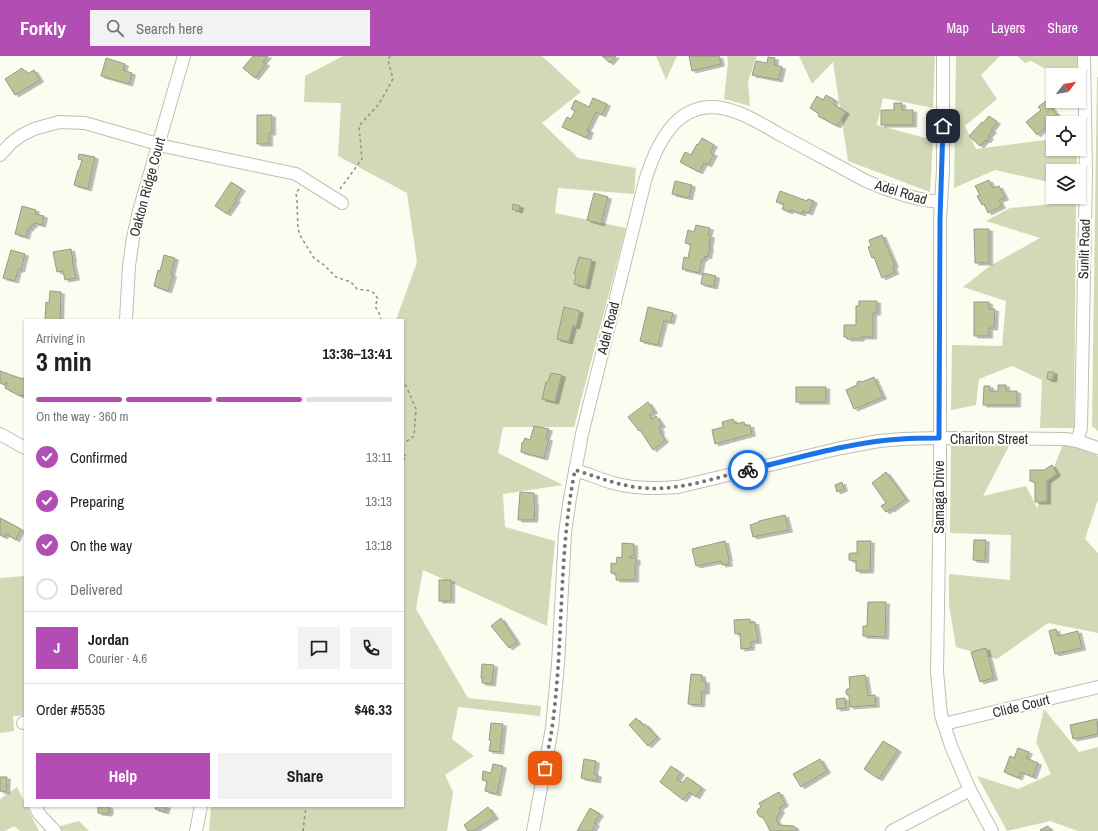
<!DOCTYPE html>
<html lang="en">
<head>
<meta charset="utf-8">
<style>
  :root { --surface:#fff; --page:#f2f2f2; --text:#202124; --muted:#757577; --line:#e0e0e0; --accent:#b24eb3 }
  body { margin:0; font-family:"Archivo Narrow",sans-serif; background:var(--page); color:var(--text); height:100vh; display:flex; flex-direction:column; font-size:15px; white-space:nowrap }
  * { box-sizing:border-box; margin:0 }
  p { font-size:13px; color:var(--muted) }
  .icon { flex:none; width:22px; height:22px; fill:none; stroke:currentColor; stroke-width:2; stroke-linecap:round; stroke-linejoin:round }
  .map { position:relative; flex:1; overflow:hidden }
  .sheet { position:absolute; left:24px; top:263px; width:380px; height:488px; display:flex; flex-direction:column; background:var(--surface); border-radius:0px; box-shadow:0 1px 3px #0004 }
  .sheet>* { flex:none }
  .needle { width:26px; rotate:59deg }
  .tools { position:absolute; left:1046px; top:12px; display:grid; gap:8px }
  .tools a { display:grid; place-items:center; width:40px; height:40px; border-radius:0px; background:var(--surface); box-shadow:0 1px 3px #0004; font-size:20px }
  .pin { position:absolute; display:grid; place-items:center; width:34px; height:34px; color:#fff; margin:-17px; border-radius:8px; box-shadow:0 2px 6px #0006 }
  .courier { position:absolute; display:grid; place-items:center; width:40px; height:40px; margin:-20px; border:3px solid #1a73e8; border-radius:50%; background:#fff; color:#222; box-shadow:0 1px 5px #0007 }
  .headline em { font-style:normal; font-weight:700 }
  .headline div { display:flex; flex-direction:column-reverse }
  .headline { display:flex; align-items:center; justify-content:space-between; height:68px; padding:0 12px }
  h1 { font-size:26px; font-weight:700; line-height:30px }
  .bar { display:grid; grid-template-columns:repeat(4,1fr); gap:6px 4px; align-content:center; height:48px; padding:0 12px }
  .bar i { height:5px; border-radius:3px; background:var(--line) }
  .bar .on { background:var(--accent) }
  .bar p { grid-column:span 4 }
  .line { display:flex; align-items:center; gap:10px; padding:0 12px; border-top:1px solid var(--line) }
  .line div { flex:1 }
  .round { display:grid; place-items:center; flex:none; width:42px; height:42px; border-radius:0px; background:var(--page) }
  ol { padding:0 12px; list-style:none }
  li { display:flex; align-items:center; gap:12px; height:44px }
  li p { margin-inline-start:auto }
  li .icon { padding:4px; border-radius:50%; background:var(--accent); color:#fff; stroke-width:4 }
  li:last-child { color:var(--muted) }
  li i { width:22px; height:22px; border:2px solid var(--line); border-radius:50% }
  .cta { display:flex; gap:8px; margin-top:auto; padding:8px 12px }
  .cta a { flex:1; height:46px; border-radius:0px; background:var(--accent); color:#fff; font-size:16px; font-weight:700; line-height:46px; text-align:center }
  .cta a+a { background:var(--page); color:var(--text) }
  header { display:flex; align-items:center; gap:24px; box-sizing:border-box; height:56px; padding:0 20px; background:var(--accent); color:#fff }
  header strong { font-size:19px }
  nav { display:flex; gap:22px; margin-inline-start:auto; font-size:14px }
  .search { width:280px; height:36px; background:var(--page); display:flex; align-items:center; gap:10px; box-sizing:border-box; padding:0 14px; border-radius:0px; color:var(--muted); font-size:15px }
  .map>svg:first-child { display:block }
  .green { fill:#d2d9b7 }
  .building { fill:#bdc596; stroke:#989a8e; filter:url(#shadow) }
  .lines { fill:none; stroke-linecap:round; stroke-linejoin:round }
  .minor-casing { stroke:#bdc0b4; stroke-width:14 }
  .path { stroke:#90928a; stroke-width:1.5; stroke-dasharray:3 3; stroke-linecap:butt }
  .minor { stroke:#fff; stroke-width:12 }
  .done { stroke:#75766f; stroke-width:4; stroke-dasharray:0 7.2 }
  .route { stroke:#1a73e8; stroke-width:5 }
  .labels { text-anchor:middle; dominant-baseline:central; stroke-width:4; stroke-linejoin:round; paint-order:stroke }
  .street-label { font-size:14px; fill:#2d2e29; stroke:#fff }
</style>
</head>
<body>
<header>
<strong>Forkly</strong>
<div class="search"><svg class="icon" aria-label="search" viewBox="0 0 24 24"><circle cx="10" cy="10" r="6"/><path d="M15 15l6 6"/></svg>Search here</div>
<nav><a>Map</a><a>Layers</a><a>Share</a></nav>
</header>
<div class="map">
<svg width="1098" height="775" viewBox="0 0 1098 775">
  <defs>
    <filter id="shadow"><feDropShadow dx="3.5" dy="2" stdDeviation="0" flood-color="#0004"/></filter>
  </defs>
  <rect width="100%" height="100%" fill="#fbfdf1"/>
  <g class="green">
    <path d="M343,0H542L581,36L542,67L578,102L636,112L634,138L558,132L555,157L626,172L574,371H503L498,397L563,429L503,438L505,471L555,485L547,570L423,514L416,553L468,642L541,650L540,660L458,651L452,683L474,700L445,719L453,736L447,775H209L211,750H403V264H396L417,206L407,137L338,100L341,47L304,46L305,20Z"/>
    <path d="M656,0H677L666,24Z"/>
    <path d="M727,0H757L748,25L750,50L724,43L728,6Z"/>
    <path d="M799,0H935L933,52L883,42L877,69L933,84L930,136L848,105L833,6L812,28Z"/>
    <path d="M956,0H1000L981,19L997,43L965,70L976,93L1053,83V93H1077V115H1053V127L995,114L954,132Z"/>
    <path d="M1017,0H1078V19H1057L1031,5L1025,7Z"/>
    <path d="M1097,21H1098V375L1092,370Z"/>
    <path d="M1076,146L1074,372H1040L1042,324L1012,310L979,323L976,349L951,354L952,289L1002,290L1006,245L963,231L990,210L1040,182L986,165L1010,152Z"/>
    <path d="M1063,389C1076,389 1088,393 1098,400V444L1085,483L1098,497V577L1048,567L997,603L956,591L949,549V518L1010,524L1011,479L950,477L951,390H1009L983,440L1026,430L1037,452Z"/>
    <path d="M25,520V660H13L14,675L0,677V522Z"/>
    <path d="M1044,653L1079,696L1098,691V775H1078L1050,765L1007,775L977,720L1018,733L1051,718L1036,686Z"/>
    <path d="M17,731L39,775H20L14,770L5,775H0V743Z"/>
    <path d="M79,765L89,775H42Z"/>
  </g>
  <g class="building">
    <path d="M253,0H268L263,6L266,8L255,22L243,12Z"/>
    <path d="M602,0H616L610,7Z"/>
    <path d="M689,0H719L721,8L692,15Z"/>
    <path d="M768,1L775,2L774,8L782,11L779,24L752,19L756,5L767,7Z"/>
    <path d="M106,2L125,8L123,14L132,17L129,28L101,20Z"/>
    <path d="M22,12L27,18L34,14L40,24L15,39L5,23Z"/>
    <path d="M826,39L835,44L833,48L846,56L837,70L818,60L819,58L810,52L817,40L823,44Z"/>
    <path d="M593,42L607,48L602,59L596,56L587,74L590,75L587,82L562,71L567,61L571,63L575,55L571,53L575,44L589,51Z"/>
    <path d="M1046,45L1057,58L1049,64L1051,66L1037,79L1026,66L1041,54L1038,51Z"/>
    <path d="M894,47H902V54H913V69H881V54H894Z"/>
    <path d="M257,59H272V77H269V88H257Z"/>
    <path d="M989,60L997,66L991,74L993,75L988,80L990,81L987,85L986,84L980,90L969,80L982,66L983,67Z"/>
    <path d="M702,82L714,89L710,96L714,98L708,109L704,107L699,116L680,106L685,96L691,99L697,88L698,89Z"/>
    <path d="M79,98L95,101L88,133L74,129L78,114H79L82,104L78,103Z"/>
    <path d="M989,124L993,132L999,130L1005,142L999,144L1002,150L988,157L984,148L982,149L977,140L980,139L975,130Z"/>
    <path d="M675,125L692,129L689,142L672,138Z"/>
    <path d="M231,126L242,133L235,143L237,144L227,158L215,150Z"/>
    <path d="M780,135L807,145L808,143L814,145L809,157L803,155L802,158L790,154L789,156L782,153L784,148L776,146Z"/>
    <path d="M594,137L608,141L601,168L587,164Z"/>
    <path d="M513,148L520,150L519,155L512,153Z"/>
    <path d="M22,150L36,154L35,158L44,160L42,169L34,167L33,170H31L30,173H28L26,181L15,178Z"/>
    <path d="M696,169L710,172L708,179L711,180L709,191H710L708,201L705,200L704,203H702L699,217L682,213L684,201L688,202L691,188L685,187L688,174L694,176Z"/>
    <path d="M974,173H989V207H975Z"/>
    <path d="M882,179L895,209L893,210L895,216L882,222L874,201L872,202L868,191L871,190L869,184Z"/>
    <path d="M71,193L73,204H72L76,222L65,224L63,215L57,216L53,196Z"/>
    <path d="M11,194L25,198L21,214H18L15,225L3,222Z"/>
    <path d="M164,199L175,202L171,218L173,219L168,235L154,230L158,214L160,215Z"/>
    <path d="M579,201L592,204L586,231L574,228L576,219L574,218Z"/>
    <path d="M703,217L716,220L714,231L701,228Z"/>
    <path d="M50,235L61,236L60,264H45L46,246L49,247Z"/>
    <path d="M859,245H877V257H873V281H861V283H847V281H844V269H856V250H859Z"/>
    <path d="M974,246H989V253H995L994,272H989V280H974Z"/>
    <path d="M564,251L580,255L576,271L573,270L569,286L557,283Z"/>
    <path d="M648,251L673,257L671,266L664,265L658,289L640,285Z"/>
    <path d="M0,315L23,323L25,320V342L23,339L20,340L5,332L7,327L6,326L5,329L0,327Z"/>
    <path d="M1048,316H1054L1053,324L1047,323Z"/>
    <path d="M551,317L562,319L555,346L542,343L546,326H548Z"/>
    <path d="M874,321L883,341L854,353L846,334L857,329V326L860,325L862,326Z"/>
    <path d="M998,329H1006V335H1017V349H983L984,330H990V335H998Z"/>
    <rect x="796" y="331" width="30" height="15"/>
    <path d="M648,346L654,355L649,359L652,363L656,360L662,369L659,371L661,375L660,377L665,384L653,394L640,374L639,375L628,361Z"/>
    <path d="M733,363L735,368L744,366L745,370L750,369L752,378L715,388L712,374L723,371L722,366Z"/>
    <path d="M534,370L549,373L546,382L549,383L544,402L521,396L522,386L523,387L525,382L530,384Z"/>
    <path d="M1052,409L1057,418L1047,425V446H1035V426L1030,425V414H1044Z"/>
    <path d="M886,416L906,443L891,454L890,453L886,456L881,450L886,447L872,427Z"/>
    <path d="M842,426L844,433L837,436L835,429Z"/>
    <path d="M520,436L534,437V447H535L534,464H518Z"/>
    <path d="M785,459L789,474L753,481L750,469L759,466V465Z"/>
    <path d="M0,462L21,473L16,484L6,478L4,481L0,479Z"/>
    <path d="M974,484H986L985,505L973,504Z"/>
    <path d="M725,485L729,503L728,504L729,508L722,509L721,505L696,510L692,493Z"/>
    <path d="M857,485H871L870,515H856V505L849,504V498L851,497H857Z"/>
    <path d="M622,487L634,488V500H630V502H636L637,506L635,509V524H616V518L611,517V507L616,508L617,501L622,502Z"/>
    <rect x="439" y="524" width="12" height="21"/>
    <path d="M868,546H886L885,581L863,580V570H867Z"/>
    <path d="M501,562L517,586L509,592L491,570Z"/>
    <path d="M750,563V567L755,566L758,585L751,586V592L741,593L740,577L735,578L734,564Z"/>
    <path d="M1056,573L1058,580L1078,575L1082,592L1055,598L1049,575Z"/>
    <path d="M986,592L994,622L980,626L971,596Z"/>
    <path d="M482,608L494,609L492,628L482,627V622H481Z"/>
    <path d="M691,618L702,619V625H706V636H702L701,649L688,648Z"/>
    <path d="M865,619L868,638L867,640L875,639L876,649L850,651L849,640L846,638V636L847,633H850L849,621Z"/>
    <path d="M845,642L846,652L837,653L836,643Z"/>
    <path d="M636,662L643,669L645,668L657,681L648,690L629,669Z"/>
    <path d="M1097,663L1098,678L1073,683L1070,669Z"/>
    <path d="M491,667L503,668L500,696L489,695L491,685L489,684Z"/>
    <path d="M883,685L898,694L879,723L864,713Z"/>
    <path d="M1018,692L1029,696L1026,702L1038,707L1033,721L1021,716L1019,722L1004,716L1010,700L1014,702Z"/>
    <path d="M584,703L596,705L594,718L598,719L597,725L581,722Z"/>
    <path d="M820,703L827,715L801,731L793,718Z"/>
    <path d="M493,708L503,710L497,738L485,735L487,725L482,724L483,715L491,717Z"/>
    <path d="M671,710L681,717L677,723L682,727L687,721L702,732L696,741L689,736L683,744L660,726Z"/>
    <path d="M0,721H7L6,736L0,735Z"/>
    <path d="M779,736L785,748L779,752L781,755L776,763L779,769L794,770L797,775H770L763,761H760L757,757L758,753L761,751L759,747Z"/>
    <path d="M98,750H109L110,756H108L109,758L98,757Z"/>
    <path d="M156,750H167L165,756L155,753Z"/>
    <path d="M488,751L495,761L473,775H468L464,769Z"/>
    <path d="M590,752L600,758L594,767L596,768L592,775H577Z"/>
    <path d="M1048,770L1051,775H1041L1040,774Z"/>
  </g>
  <g class="lines">
    <defs>
      <g id="minor">
        <path d="M943,0V114L940,163V423L937,616L941,659L951,690L970,734L992,775"/>
        <path d="M0,99L11,87L22,79L34,73L59,66L85,67L168,91L296,118L342,147"/>
        <path d="M126,264L129,210L133,182L139,155L184,0"/>
        <path d="M0,378L25,392"/>
        <path d="M1077,385L1081,372L1086,117L1084,0"/>
        <path d="M575,414C588,418 600,423 613,427C635,433 656,433 678,431L841,392L879,385L902,383L939,382L1066,383L1077,385L1098,392"/>
        <path d="M23,667H25"/>
        <path d="M944,668L1098,631"/>
        <path d="M35,750L39,758L55,775"/>
        <path d="M196,775L201,750"/>
        <path d="M533,775L552,672L558,608L565,477L570,442L582,378L645,125C658,82 682,36 736,56C751,61 765,70 779,78C808,94 837,109 866,125C890,135 914,144 941,146"/>
        <path d="M892,775L970,734"/>
      </g>
    </defs>
    <use href="#minor" class="minor-casing"/>
    <g class="path">
      <path d="M299,133L296,137L297,144L298,173L301,181L314,202L324,209L336,221L351,226L357,233L371,235L375,238L378,243L375,250L380,259L381,264"/>
      <path d="M340,133L362,103L359,70L379,48L393,23L388,4L390,0"/>
      <path d="M403,323L416,353L414,380L403,388"/>
      <path d="M403,398L406,400L403,405"/>
      <path d="M303,775L306,750"/>
    </g>
    <use href="#minor" class="minor"/>
  </g>
  <g class="lines">
    <path class="done" d="M545,712C547,699 550,686 552,672C564,587 558,499 575,414C598,421 619,430 643,432C679,435 714,422 748,414"/>
    <path class="route" d="M748,414C799,402 850,386 902,383C915,382 927,382 939,382L940,163L943,70"/>
  </g>
  <g class="labels">
    <g class="street-label">
      <text transform="translate(147 131) rotate(-75)">Oakton Ridge Court</text>
      <text transform="translate(901 136) rotate(17)">Adel Road</text>
      <text transform="translate(1084 193) rotate(-88)">Sunlit Road</text>
      <text transform="translate(608 272) rotate(-76)">Adel Road</text>
      <text x="989" y="383">Chariton Street</text>
      <text transform="translate(939 441) rotate(-90)">Samaga Drive</text>
      <text transform="translate(1021 650) rotate(-14)">Clide Court</text>
    </g>
  </g>
</svg>
<div class="tools">
<a><svg class="needle" viewBox="-14 -14 28 28"><path d="M0-13l5 13h-10z" fill="#e53935"/><path d="M0 13l5-13h-10z" fill="#757577"/></svg></a>
<a><svg class="icon" aria-label="locate" viewBox="0 0 24 24"><circle cx="12" cy="12" r="6"/><path d="M12 2v4M12 18v4M2 12h4M18 12h4"/></svg></a>
<a><svg class="icon" aria-label="layers" viewBox="0 0 24 24"><path d="M12 4l9 5-9 5-9-5zM3 14l9 5 9-5"/></svg></a>
</div>
<div class="pin" style="left:545px;top:712px;background:#ea580c"><svg class="icon" aria-label="bag" viewBox="0 0 24 24"><path d="M5 8h14l-1 12H6zM9 8a3 3 0 0 1 6 0"/></svg></div>
<div class="pin" style="left:943px;top:70px;background:#1f2937"><svg class="icon" aria-label="home" viewBox="0 0 24 24"><path d="M3 11l9-7 9 7M6 9v11h12V9"/></svg></div>
<div class="courier" style="left:748px;top:414px"><svg class="icon" aria-label="bike" viewBox="0 0 24 24"><circle cx="6" cy="16" r="4"/><circle cx="18" cy="16" r="4"/><path d="M6 16l4-8h5l3 8M10 8l3 8H6M13 5h3"/></svg></div>
<section class="sheet">
<div class="headline"><div><h1>3 min</h1><p>Arriving in</p></div><em>13:36–13:41</em></div>
<div class="bar"><i class="on"></i><i class="on"></i><i class="on"></i><i></i><p>On the way · 360 m</p></div>
<ol>
<li><svg class="icon" aria-label="check" viewBox="0 0 24 24"><path d="M5 12l5 5 9-10"/></svg>Confirmed<p>13:11</p></li>
<li><svg class="icon" aria-label="check" viewBox="0 0 24 24"><path d="M5 12l5 5 9-10"/></svg>Preparing<p>13:13</p></li>
<li><svg class="icon" aria-label="check" viewBox="0 0 24 24"><path d="M5 12l5 5 9-10"/></svg>On the way<p>13:18</p></li>
<li><i></i>Delivered</li>
</ol>
<div class="line" style="height:72px"><b class="round" style="background:var(--accent);color:#fff">J</b><div><b>Jordan</b><p>Courier · 4.6</p></div><a class="round"><svg class="icon" aria-label="chat" viewBox="0 0 24 24"><path d="M4 5h16v11H9l-5 4z"/></svg></a><a class="round"><svg class="icon" aria-label="phone" viewBox="0 0 24 24"><path d="M5 4h4l2 5-3 2q2 4 5 5l2-3 5 2v4C11 20 4 13 5 4z"/></svg></a></div>
<div class="line" style="height:52px"><div>Order #5535</div><b>$46.33</b></div>
<div class="cta"><a>Help</a><a>Share</a></div>
</section>
</div>
</body>
</html>
